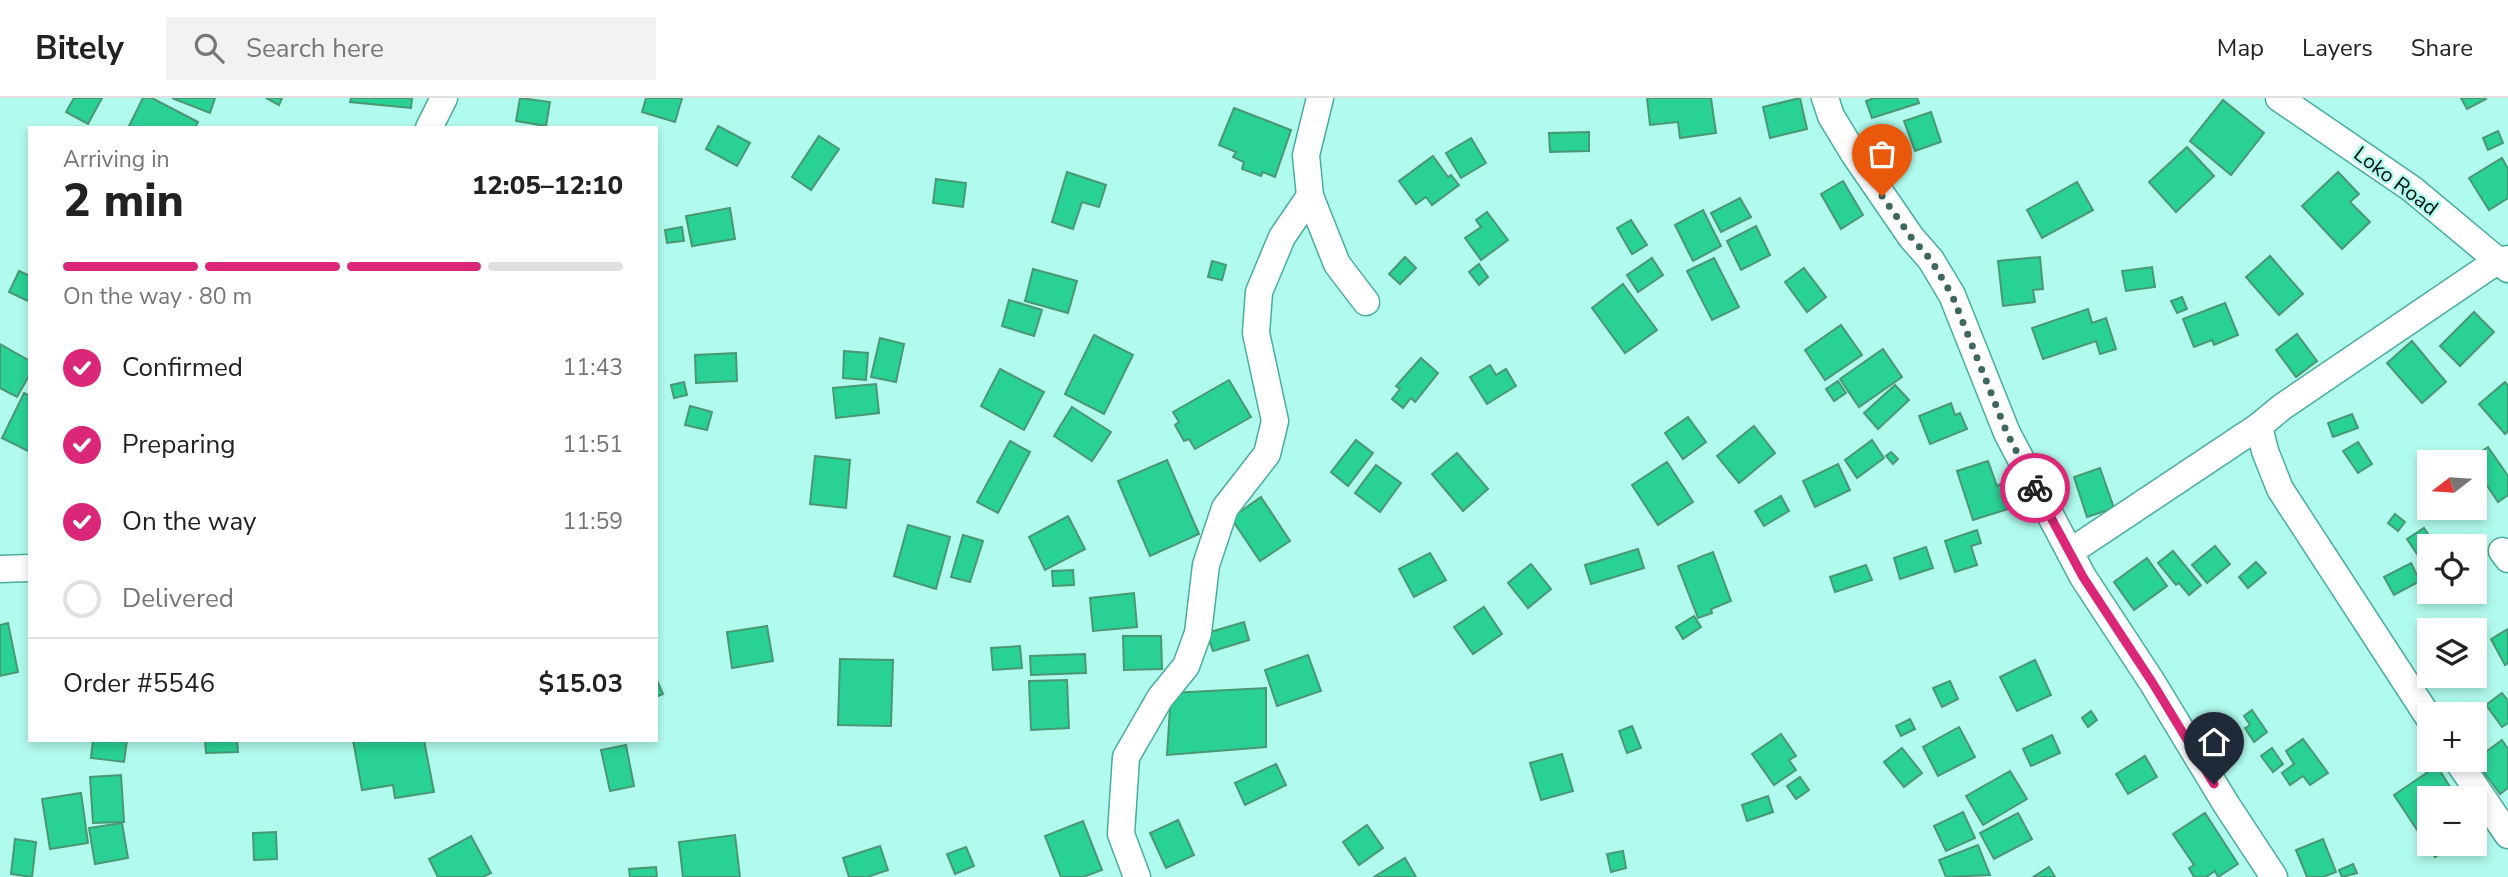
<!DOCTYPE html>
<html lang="en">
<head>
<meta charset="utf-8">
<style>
  :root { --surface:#fff; --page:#f2f2f2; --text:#222; --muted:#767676; --line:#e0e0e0; --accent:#db2777 }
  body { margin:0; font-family:"Nunito Sans",sans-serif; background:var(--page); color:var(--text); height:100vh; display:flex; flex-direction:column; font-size:26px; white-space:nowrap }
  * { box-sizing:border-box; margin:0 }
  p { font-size:23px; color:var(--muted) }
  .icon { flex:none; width:38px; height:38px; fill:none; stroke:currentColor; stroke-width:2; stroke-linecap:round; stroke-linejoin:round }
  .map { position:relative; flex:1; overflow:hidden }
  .details { position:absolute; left:28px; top:28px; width:630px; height:616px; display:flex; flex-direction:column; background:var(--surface); border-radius:0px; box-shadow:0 4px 10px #0003 }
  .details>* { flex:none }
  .needle { width:46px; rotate:253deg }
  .fabs { position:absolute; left:2417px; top:352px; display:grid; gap:14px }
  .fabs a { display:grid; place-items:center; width:70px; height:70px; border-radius:0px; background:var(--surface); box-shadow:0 4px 10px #0003; font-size:35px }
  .pin { position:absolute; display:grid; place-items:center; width:60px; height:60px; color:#fff; margin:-72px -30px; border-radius:50% 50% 50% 0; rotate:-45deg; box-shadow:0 0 7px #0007 }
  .pin .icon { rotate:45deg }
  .courier { position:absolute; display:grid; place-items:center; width:70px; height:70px; margin:-35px; border:5px solid #db2777; border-radius:50%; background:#fff; color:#222; box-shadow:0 2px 9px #0007 }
  .head em { font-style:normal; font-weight:800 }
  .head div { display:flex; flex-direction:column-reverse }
  .head { display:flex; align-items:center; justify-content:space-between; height:119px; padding:0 35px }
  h1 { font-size:46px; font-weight:800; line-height:52px }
  .bar { display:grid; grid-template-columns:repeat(4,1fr); gap:10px 7px; align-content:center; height:84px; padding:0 35px }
  .bar i { height:9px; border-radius:5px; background:var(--line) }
  .bar .active { background:var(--accent) }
  .bar p { grid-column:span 4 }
  .line { display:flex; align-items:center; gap:18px; padding:0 35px; border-top:2px solid var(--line) }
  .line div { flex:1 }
  ol { padding:0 35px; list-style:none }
  li { display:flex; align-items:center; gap:21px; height:77px }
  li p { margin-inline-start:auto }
  li .icon { padding:7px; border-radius:50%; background:var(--accent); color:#fff; stroke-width:4 }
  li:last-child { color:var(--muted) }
  li i { width:38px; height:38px; border:4px solid var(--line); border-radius:50% }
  header { display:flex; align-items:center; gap:42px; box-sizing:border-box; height:98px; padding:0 35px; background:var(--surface); border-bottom:2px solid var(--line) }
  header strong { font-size:33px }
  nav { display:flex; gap:38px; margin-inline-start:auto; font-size:24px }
  .search { width:490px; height:63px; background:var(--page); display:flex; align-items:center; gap:18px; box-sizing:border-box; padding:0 24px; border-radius:0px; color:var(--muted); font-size:26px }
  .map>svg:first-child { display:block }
  .building { fill:#2ad194; stroke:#499774; stroke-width:2 }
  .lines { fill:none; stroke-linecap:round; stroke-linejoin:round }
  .minor-casing { stroke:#4aac9e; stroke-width:29 }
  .minor { stroke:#fff; stroke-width:26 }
  .done { stroke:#3f665f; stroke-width:7; stroke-dasharray:0 12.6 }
  .route { stroke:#db2777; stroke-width:9 }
  .labels { text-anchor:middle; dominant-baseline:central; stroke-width:5; stroke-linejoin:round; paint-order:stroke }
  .street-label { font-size:21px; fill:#021512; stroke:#b1fbee }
</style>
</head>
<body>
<header>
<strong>Bitely</strong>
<div class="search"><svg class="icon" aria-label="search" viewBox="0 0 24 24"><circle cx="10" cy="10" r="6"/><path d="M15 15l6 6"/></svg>Search here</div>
<nav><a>Map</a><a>Layers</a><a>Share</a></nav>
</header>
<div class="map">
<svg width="2508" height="779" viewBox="0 0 2508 779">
  <rect width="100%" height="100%" fill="#b1fbee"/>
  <g class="building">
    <path d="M74,0H102L88,26L66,14Z"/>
    <path d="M143,0H152L198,24L195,30H128Z"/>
    <path d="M172,0H215L210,15Z"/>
    <path d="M266,0H282L279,7Z"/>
    <path d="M351,0H412L411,10L350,4Z"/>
    <path d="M520,0L550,4L546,28L516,23Z"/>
    <path d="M646,0H682L675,24L642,14Z"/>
    <path d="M1647,0H1711L1716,35L1680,40L1678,24L1650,27Z"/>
    <path d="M1800,0L1807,31L1770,40L1763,9Z"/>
    <path d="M1874,0H1917L1919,5L1872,20L1866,3Z"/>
    <path d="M2461,0H2485L2486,1L2467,11Z"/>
    <path d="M2223,2L2264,35L2231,77L2190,43Z"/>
    <path d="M1234,10L1291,32L1275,79L1263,74L1261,78L1242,71L1244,64L1233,59L1236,54L1219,47Z"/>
    <path d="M1931,14L1941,44L1915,53L1904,23Z"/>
    <path d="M718,28L750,45L737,68L706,51Z"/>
    <path d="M2498,33L2503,45L2488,52L2483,40Z"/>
    <path d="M1589,34V53L1550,54L1549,35Z"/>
    <path d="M819,38L839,51L811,92L792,79Z"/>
    <path d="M1471,40L1486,65L1461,80L1446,55Z"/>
    <path d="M2187,49L2214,78L2176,114L2149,84Z"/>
    <path d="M1433,58L1448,79L1451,77L1459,87L1432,107L1426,99L1416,106L1399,83Z"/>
    <path d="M2502,60L2508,71V100L2489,112L2469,80Z"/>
    <path d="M1067,74L1106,87L1099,109L1082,104L1073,131L1052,124Z"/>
    <path d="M2338,74L2359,96L2350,104L2370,124L2342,151L2302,108Z"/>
    <path d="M936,81L966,85L963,109L933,105Z"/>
    <path d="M1843,83L1863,117L1841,131L1821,96Z"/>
    <path d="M2077,84L2093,112L2042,140L2027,112Z"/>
    <path d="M1740,100L1751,119L1721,134L1711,115Z"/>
    <path d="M730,110L735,141L692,148L686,118Z"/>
    <path d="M1703,112L1721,148L1693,163L1675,127Z"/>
    <path d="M1487,114L1508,142L1481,162L1465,140L1481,129L1476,122Z"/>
    <path d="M1631,122L1647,147L1632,156L1617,130Z"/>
    <path d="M1756,128L1770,157L1741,172L1727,143Z"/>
    <path d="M682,129L684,143L667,145L665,132Z"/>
    <path d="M2270,158L2303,196L2279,217L2246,179Z"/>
    <path d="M1405,159L1416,170L1400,186L1389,176Z"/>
    <path d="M2040,159L2043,191L2033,192L2035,204L2003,208L1998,163Z"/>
    <path d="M1652,160L1663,177L1638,194L1627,177Z"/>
    <path d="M1714,160L1739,209L1712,222L1687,173Z"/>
    <path d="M1212,163L1226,167L1222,182L1208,179Z"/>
    <path d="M1479,166L1488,179L1479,187L1469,174Z"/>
    <path d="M2152,169L2155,189L2126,193L2122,173Z"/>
    <path d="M1804,170L1826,199L1807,214L1785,184Z"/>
    <path d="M1033,171L1077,183L1068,215L1025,203Z"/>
    <path d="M19,173L30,178V204L9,194Z"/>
    <path d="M1623,186L1657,232L1625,255L1592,210Z"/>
    <path d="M2182,199L2187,211L2177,215L2171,203Z"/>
    <path d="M1009,202L1042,212L1034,238L1002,228Z"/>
    <path d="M2225,205L2238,237L2214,247L2212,242L2194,249L2183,221Z"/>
    <path d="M2088,211L2092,225L2106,220L2116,251L2100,256L2096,243L2043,261L2032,230Z"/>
    <path d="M2474,214L2494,234L2460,268L2440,248Z"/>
    <path d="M1841,227L1862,257L1825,282L1805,252Z"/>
    <path d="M2297,236L2317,263L2296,279L2276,252Z"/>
    <path d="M1094,237L1133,257L1104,316L1065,296Z"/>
    <path d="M880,240L904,246L896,284L871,279Z"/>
    <path d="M2412,243L2446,284L2422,305L2387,265Z"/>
    <path d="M0,246L30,263V276L17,299L0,290Z"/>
    <path d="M1883,251L1902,279L1859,309L1840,281Z"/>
    <path d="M844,253L868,255L866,282L843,280Z"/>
    <path d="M736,255L737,283L696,285L695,257Z"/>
    <path d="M1421,260L1438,275L1415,304L1411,300L1403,310L1392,301L1400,291L1396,288Z"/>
    <path d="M1490,267L1496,277L1506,271L1516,288L1487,306L1470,279Z"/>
    <path d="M1000,271L1044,294L1024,332L981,308Z"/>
    <path d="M1229,282L1251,319L1195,351L1189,341L1184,343L1175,327L1179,324L1173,314Z"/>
    <path d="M1838,283L1846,295L1834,303L1826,291Z"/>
    <path d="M684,284L687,297L674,300L671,287Z"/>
    <path d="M2505,284L2508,288V333L2505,336L2479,306Z"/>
    <path d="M876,286L879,315L836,320L833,290Z"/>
    <path d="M1895,287L1909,302L1878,331L1864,315Z"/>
    <path d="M24,295L30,298V354L2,340Z"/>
    <path d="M1951,305L1955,317L1960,315L1967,331L1930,346L1919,318Z"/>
    <path d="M690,308L712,314L707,332L685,327Z"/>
    <path d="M1072,309L1111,334L1092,363L1054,338Z"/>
    <path d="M2352,316L2358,330L2333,339L2328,325Z"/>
    <path d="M1688,319L1706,344L1683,361L1665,335Z"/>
    <path d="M1754,328L1775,355L1739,385L1717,358Z"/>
    <path d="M1356,342L1373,355L1348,388L1331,374Z"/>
    <path d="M1872,342L1884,360L1857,380L1845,362Z"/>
    <path d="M1010,343L1030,354L998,415L977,404Z"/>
    <path d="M2358,344L2372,366L2358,375L2343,353Z"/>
    <path d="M2488,349L2508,378V397L2498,404L2478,374L2474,377V364H2465Z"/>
    <path d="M1891,354L1898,361L1893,366L1886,358Z"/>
    <path d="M1457,355L1488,391L1463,413L1432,376Z"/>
    <path d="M815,358L850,362L846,410L810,406Z"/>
    <path d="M1167,362L1199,436L1150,458L1118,383Z"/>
    <path d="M1988,363L1997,388L2003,385L2011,410L1973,422L1957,373Z"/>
    <path d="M1667,364L1693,404L1658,427L1632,387Z"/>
    <path d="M1838,366L1850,392L1815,409L1803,383Z"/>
    <path d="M1376,367L1401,385L1380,414L1355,395Z"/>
    <path d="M2100,370L2114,410L2087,419L2074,379Z"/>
    <path d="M1781,398L1789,413L1764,428L1755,413Z"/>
    <path d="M1261,399L1290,443L1260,463L1231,420Z"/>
    <path d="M2395,416L2405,424L2398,433L2388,425Z"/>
    <path d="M1068,418L1085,451L1045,472L1029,439Z"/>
    <path d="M908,427L950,439L936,491L894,478Z"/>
    <path d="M2424,430L2436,448H2429V470L2427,471L2407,441Z"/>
    <path d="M1977,432L1981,445L1971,448L1977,467L1955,474L1945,443Z"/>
    <path d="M963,437L983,443L970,484L951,479Z"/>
    <path d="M2215,448L2230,466L2207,485L2192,467Z"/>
    <path d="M1926,449L1933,470L1900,481L1894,460Z"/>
    <path d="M1638,451L1644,470L1591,486L1585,467Z"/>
    <path d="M2173,453L2201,487L2189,497L2179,485L2176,487L2158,465Z"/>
    <path d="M1713,454L1731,503L1711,511L1712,515L1698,520L1678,468Z"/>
    <path d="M1430,455L1446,482L1414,499L1399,471Z"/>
    <path d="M2147,460L2167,488L2134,512L2114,484Z"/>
    <path d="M2256,464L2266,475L2248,490L2239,479Z"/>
    <path d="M2411,465L2420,483L2394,497L2384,479Z"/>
    <path d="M1531,466L1551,491L1528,510L1508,485Z"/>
    <path d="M1866,467L1872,482L1835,494L1830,479Z"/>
    <path d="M1073,472L1074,487L1053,488L1052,473Z"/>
    <path d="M2449,494H2467L2468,496L2453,502Z"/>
    <path d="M1134,495L1137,529L1093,533L1090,500Z"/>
    <path d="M1484,509L1502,536L1473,556L1454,529Z"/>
    <path d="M1694,518L1701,529L1683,541L1676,529Z"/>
    <path d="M1244,524L1249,542L1213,553L1207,535Z"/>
    <path d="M8,525L18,574L0,578V527Z"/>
    <path d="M767,528L773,563L732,570L727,534Z"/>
    <path d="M2508,531V565L2505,567L2491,541Z"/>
    <path d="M1123,538H1161L1162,571L1124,572Z"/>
    <path d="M1020,548L1022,570L993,572L991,550Z"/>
    <path d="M1085,556L1086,575L1031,577L1030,558Z"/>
    <path d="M1308,557L1321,593L1277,608L1265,572Z"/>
    <path d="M840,561L893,562L891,628L838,627Z"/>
    <path d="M2035,562L2051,597L2017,613L2000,579Z"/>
    <path d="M656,580L663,596L656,599Z"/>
    <path d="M1067,582L1069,630L1031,632L1029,583Z"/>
    <path d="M1950,583L1958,601L1942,609L1933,590Z"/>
    <path d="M1266,590V649L1167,657L1171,595Z"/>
    <path d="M2502,595L2508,603V625L2502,629L2486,607Z"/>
    <path d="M2252,612L2267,634L2254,644L2245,630L2250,627L2244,618Z"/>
    <path d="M2091,613L2097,622L2088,629L2082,620Z"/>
    <path d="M1910,621L1915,631L1901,638L1896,628Z"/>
    <path d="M1632,628L1641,650L1627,655L1619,633Z"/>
    <path d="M1959,629L1975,659L1938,678L1923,649Z"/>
    <path d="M1781,636L1796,658L1789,662L1796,672L1774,687L1752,656Z"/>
    <path d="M2052,637L2060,655L2031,668L2023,651Z"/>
    <path d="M2303,641L2328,675L2310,687L2303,678L2290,687L2282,675L2294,666L2286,653Z"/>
    <path d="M93,642H127L124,664L91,660Z"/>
    <path d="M205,642H237L238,654L206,655Z"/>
    <path d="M353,642H424L434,694L395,700L393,687L362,692Z"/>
    <path d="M2502,642L2508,651V690L2500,696L2475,662Z"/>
    <path d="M626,647L634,688L610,693L601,652Z"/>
    <path d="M1902,650L1922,675L1904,689L1884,664Z"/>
    <path d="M2272,650L2283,666L2273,674L2261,658Z"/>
    <path d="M1562,656L1573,693L1541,702L1530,665Z"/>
    <path d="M2145,658L2157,679L2128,696L2116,676Z"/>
    <path d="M1276,666L1286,687L1245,707L1235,685Z"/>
    <path d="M2437,668L2457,700H2429V746H2454L2435,759L2394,697Z"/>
    <path d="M2010,673L2027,701L1983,727L1966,698Z"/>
    <path d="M121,677L124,724L93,725L90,679Z"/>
    <path d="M1800,679L1809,692L1796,701L1787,688Z"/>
    <path d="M81,695L88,745L50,751L42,701Z"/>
    <path d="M1768,698L1773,714L1747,723L1742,707Z"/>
    <path d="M1963,714L1975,740L1946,753L1934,728Z"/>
    <path d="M2018,715L2032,741L1994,761L1980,735Z"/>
    <path d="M2205,715L2238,766L2218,779L2215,773L2206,779H2194L2189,770L2194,767L2173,736Z"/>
    <path d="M1178,722L1194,757L1166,770L1150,735Z"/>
    <path d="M1083,723L1102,772L1083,779H1061L1045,738Z"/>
    <path d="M122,725L128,760L95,766L89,730Z"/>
    <path d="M1367,727L1383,750L1359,767L1343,744Z"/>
    <path d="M276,734L277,761L254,762L253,735Z"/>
    <path d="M735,737L740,779H683L679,744Z"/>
    <path d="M471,738L491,775L483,779H438L429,761Z"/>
    <path d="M15,741L36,744L32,779L11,776Z"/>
    <path d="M2323,741L2336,774L2323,779H2307L2296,752Z"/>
    <path d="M1978,747L1990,777L1946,779L1939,762Z"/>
    <path d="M880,748L888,772L867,779H849L843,760Z"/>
    <path d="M966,749L974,768L955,776L947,756Z"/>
    <path d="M1623,753L1626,770L1611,774L1607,756Z"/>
    <path d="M1405,760L1416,779H1374Z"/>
    <path d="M2353,766L2357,775L2342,779L2339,772Z"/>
    <path d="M656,769L657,779H630L629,771Z"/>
    <path d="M2049,769L2055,779H2033Z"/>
  </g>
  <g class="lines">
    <defs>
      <g id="minor">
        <path d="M1320,0L1306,57L1310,98L1337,166L1366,204"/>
        <path d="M1825,0L1831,18L1854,56L1911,139L1931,162L1952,197L2007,335L2083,479L2152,584L2226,706L2274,779"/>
        <path d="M2279,0L2412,91L2508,171"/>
        <path d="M429,30L444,0"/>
        <path d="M2259,328L2265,353L2280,391L2429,620"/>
        <path d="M2502,453L2508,461"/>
        <path d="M2070,454L2259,328L2282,309L2497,163L2508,161"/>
        <path d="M0,471L30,470"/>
        <path d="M2457,662L2508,737"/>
        <path d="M1137,779L1121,736L1126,659L1160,600L1186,568L1198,535L1206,467L1225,410L1267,356L1275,323L1256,235L1259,194L1282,139L1310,98"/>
      </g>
    </defs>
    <use href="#minor" class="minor-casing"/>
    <use href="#minor" class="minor"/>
  </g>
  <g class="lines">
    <path class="done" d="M1882,98L1911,139L1931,162L1952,197L2007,335L2035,390"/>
    <path class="route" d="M2035,390L2083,479L2152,584L2214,686"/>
  </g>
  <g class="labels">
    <g class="street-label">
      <text transform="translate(2396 83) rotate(37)">Loko Road</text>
    </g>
  </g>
</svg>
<div class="fabs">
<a><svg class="needle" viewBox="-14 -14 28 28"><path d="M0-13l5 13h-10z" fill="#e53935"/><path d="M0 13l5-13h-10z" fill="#767676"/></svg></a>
<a><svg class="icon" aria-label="locate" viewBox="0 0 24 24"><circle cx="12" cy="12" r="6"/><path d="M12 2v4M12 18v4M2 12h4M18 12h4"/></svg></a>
<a><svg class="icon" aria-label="layers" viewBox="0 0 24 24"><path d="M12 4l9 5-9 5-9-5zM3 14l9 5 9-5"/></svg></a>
<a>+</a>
<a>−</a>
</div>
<div class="pin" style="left:1882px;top:98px;background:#ea580c"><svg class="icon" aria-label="bag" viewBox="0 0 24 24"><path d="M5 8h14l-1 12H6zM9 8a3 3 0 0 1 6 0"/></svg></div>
<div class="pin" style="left:2214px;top:686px;background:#1f2937"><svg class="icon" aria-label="home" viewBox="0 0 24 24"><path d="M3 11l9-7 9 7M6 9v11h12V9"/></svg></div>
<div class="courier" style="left:2035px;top:390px"><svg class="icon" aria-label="bike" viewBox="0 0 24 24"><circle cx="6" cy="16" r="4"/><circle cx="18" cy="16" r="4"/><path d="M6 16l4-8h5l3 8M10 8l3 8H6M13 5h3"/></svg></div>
<section class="details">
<div class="head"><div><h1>2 min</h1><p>Arriving in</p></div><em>12:05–12:10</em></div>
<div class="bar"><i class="active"></i><i class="active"></i><i class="active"></i><i></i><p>On the way · 80 m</p></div>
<ol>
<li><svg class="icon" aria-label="check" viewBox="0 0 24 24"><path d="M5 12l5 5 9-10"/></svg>Confirmed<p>11:43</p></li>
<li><svg class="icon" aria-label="check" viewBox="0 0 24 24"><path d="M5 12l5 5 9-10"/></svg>Preparing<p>11:51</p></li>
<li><svg class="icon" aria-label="check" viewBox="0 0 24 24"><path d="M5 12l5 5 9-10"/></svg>On the way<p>11:59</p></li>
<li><i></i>Delivered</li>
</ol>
<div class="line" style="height:91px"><div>Order #5546</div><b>$15.03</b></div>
</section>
</div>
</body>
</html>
